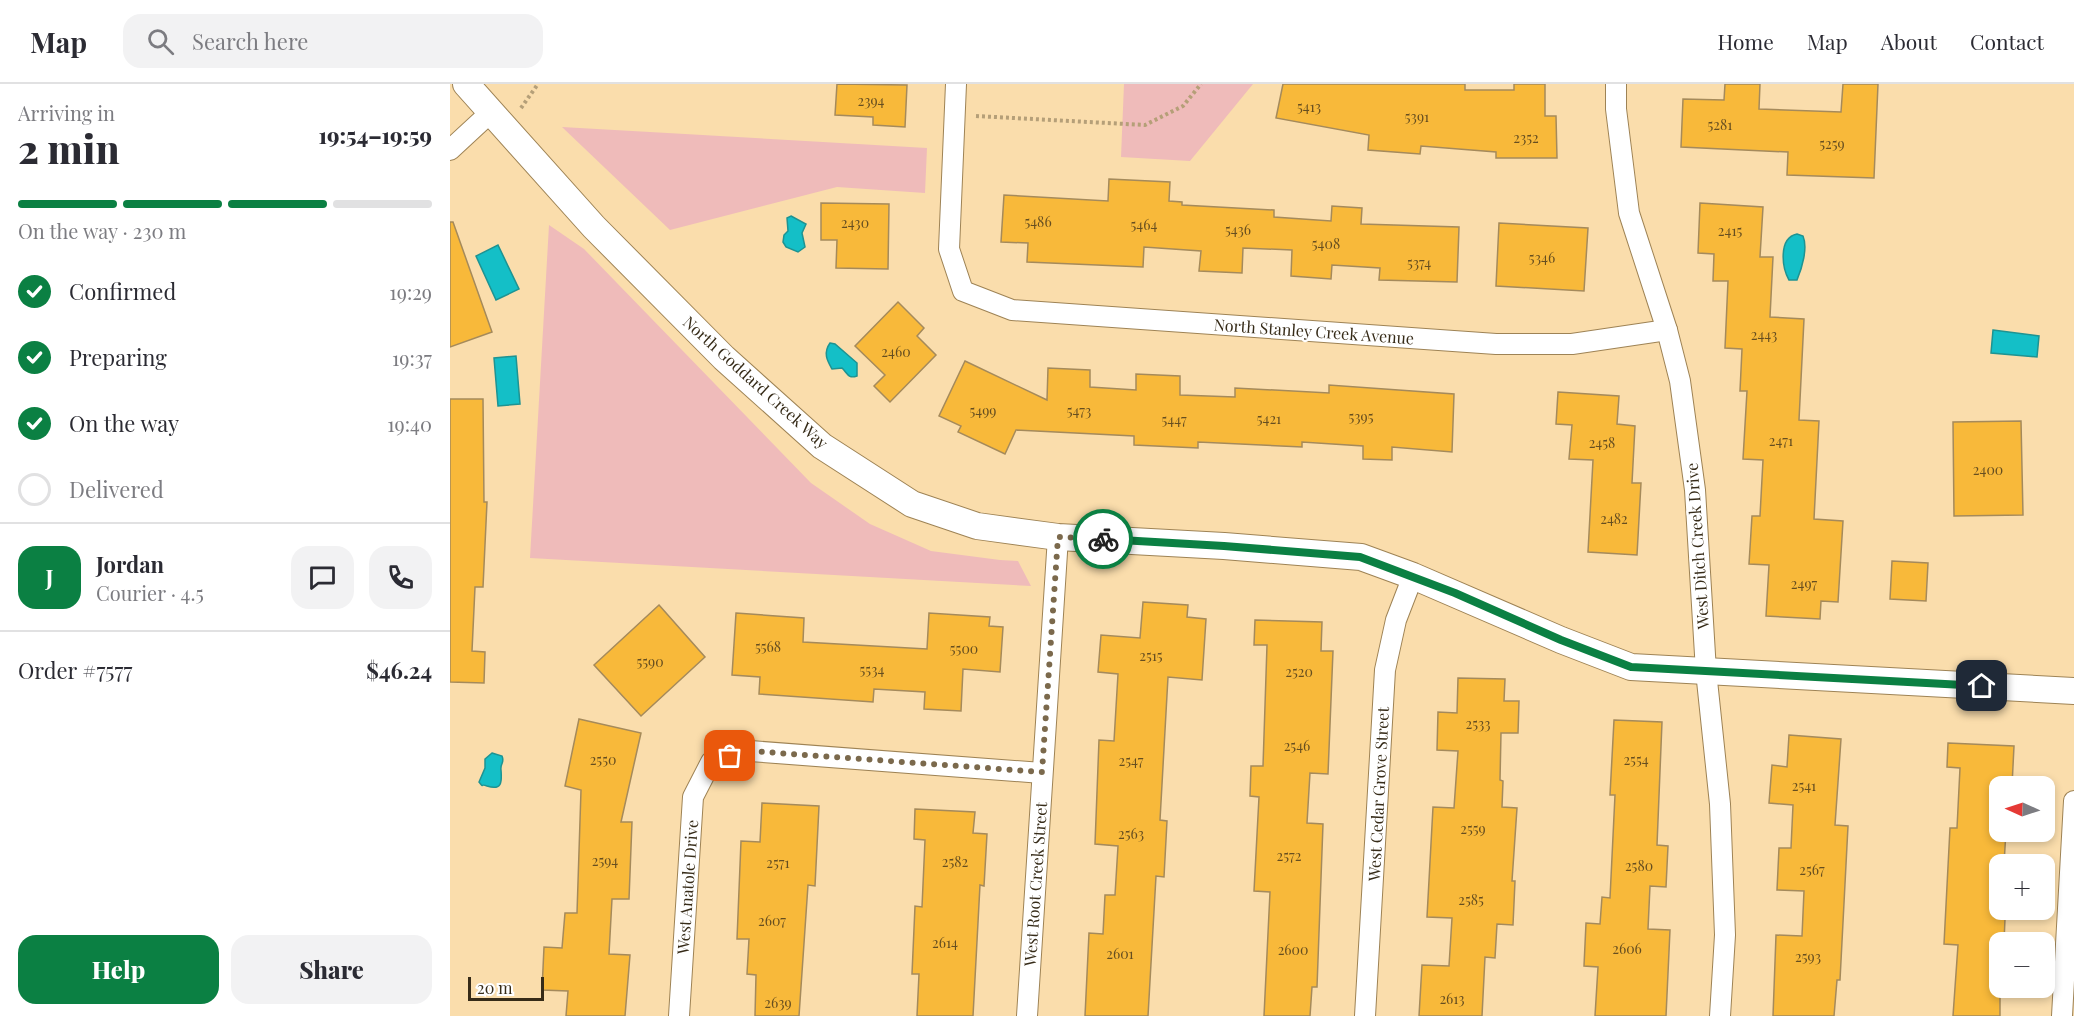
<!DOCTYPE html>
<html lang="en">
<head>
<meta charset="utf-8">
<style>
  :root { --surface:#fff; --page:#f2f2f3; --text:#2b2b33; --muted:#7c7c81; --line:#e1e1e2; --accent:#0b8043 }
  body { margin:0; font-family:"Playfair Display",serif; background:var(--page); color:var(--text); height:100vh; display:flex; flex-direction:column; font-size:22px; white-space:nowrap }
  * { box-sizing:border-box; margin:0 }
  p { font-size:20px; color:var(--muted) }
  .icon { flex:none; width:33px; height:33px; fill:none; stroke:currentColor; stroke-width:2; stroke-linecap:round; stroke-linejoin:round }
  .map { position:relative; flex:1; overflow:hidden }
  .details { display:flex; flex-direction:column; background:var(--surface); width:450px }
  .details>* { flex:none }
  .needle { width:39px; rotate:273deg }
  .controls { position:absolute; left:1539px; top:692px; display:grid; gap:12px }
  .controls a { display:grid; place-items:center; width:66px; height:66px; border-radius:12px; background:var(--surface); box-shadow:0 3px 9px #0003; font-size:30px }
  .scale { position:absolute; left:18px; bottom:15px; width:76px; box-sizing:border-box; padding-left:6px; border:3px solid #362b18; border-top:0; font-size:16px; line-height:21px; white-space:nowrap; color:#362b18; -webkit-text-stroke:4px #fff; paint-order:stroke }
  .pin { position:absolute; display:grid; place-items:center; width:51px; height:51px; color:#fff; margin:-26px; border-radius:12px; box-shadow:0 3px 9px #0006 }
  .courier { position:absolute; display:grid; place-items:center; width:60px; height:60px; margin:-30px; border:4px solid #0b8043; border-radius:50%; background:#fff; color:#222; box-shadow:0 2px 8px #0007 }
  .head em { font-style:normal; font-weight:800 }
  .head div { display:flex; flex-direction:column-reverse }
  .head { display:flex; align-items:center; justify-content:space-between; height:102px; padding:0 18px }
  h1 { font-size:39px; font-weight:800; line-height:45px }
  .bar { display:grid; grid-template-columns:repeat(4,1fr); gap:9px 6px; align-content:center; height:72px; padding:0 18px }
  .bar i { height:8px; border-radius:4px; background:var(--line) }
  .bar .selected { background:var(--accent) }
  .bar p { grid-column:span 4 }
  .line { display:flex; align-items:center; gap:15px; padding:0 18px; border-top:2px solid var(--line) }
  .line div { flex:1 }
  .round { display:grid; place-items:center; flex:none; width:63px; height:63px; border-radius:18px; background:var(--page) }
  ol { padding:0 18px; list-style:none }
  li { display:flex; align-items:center; gap:18px; height:66px }
  li p { margin-inline-start:auto }
  li .icon { padding:6px; border-radius:50%; background:var(--accent); color:#fff; stroke-width:4 }
  li:last-child { color:var(--muted) }
  li i { width:33px; height:33px; border:3px solid var(--line); border-radius:50% }
  .button { display:flex; gap:12px; margin-top:auto; padding:12px 18px }
  .button a { flex:1; height:69px; border-radius:18px; background:var(--accent); color:#fff; font-size:24px; font-weight:800; line-height:69px; text-align:center }
  .button a+a { background:var(--page); color:var(--text) }
  header { display:flex; align-items:center; gap:36px; box-sizing:border-box; height:84px; padding:0 30px; background:var(--surface); border-bottom:2px solid var(--line) }
  header strong { font-size:28px }
  nav { display:flex; gap:33px; margin-inline-start:auto; font-size:21px }
  .search { width:420px; height:54px; background:var(--page); display:flex; align-items:center; gap:15px; box-sizing:border-box; padding:0 21px; border-radius:18px; color:var(--muted); font-size:22px }
  main { display:flex; flex:1; min-height:0 }
  .map>svg:first-child { display:block }
  .green { fill:#efbbba }
  .water { fill:#14bfc7; stroke:#1e9392; stroke-width:1.5 }
  .building { fill:#f8b93a; stroke:#a58a5b; stroke-width:1.5 }
  .lines { fill:none; stroke-linecap:round; stroke-linejoin:round }
  .minor-casing { stroke:#9e8355; stroke-width:22 }
  .tertiary-casing { stroke:#9e8355; stroke-width:28 }
  .path { stroke:#b59f78; stroke-width:4; stroke-dasharray:3 3; stroke-linecap:butt }
  .minor { stroke:#fff; stroke-width:20 }
  .tertiary { stroke:#fff; stroke-width:26 }
  .done { stroke:#7b694c; stroke-width:6; stroke-dasharray:0 10.8 }
  .route { stroke:#0b8043; stroke-width:8 }
  .labels { text-anchor:middle; dominant-baseline:central; stroke-width:4.5; stroke-linejoin:round; paint-order:stroke }
  .number-label { font-size:14px; fill:#664e20 }
  .street-label { font-size:16px; fill:#362b18; stroke:#fff }
</style>
</head>
<body>
<header>
<strong>Map</strong>
<div class="search"><svg class="icon" aria-label="search" viewBox="0 0 24 24"><circle cx="10" cy="10" r="6"/><path d="M15 15l6 6"/></svg>Search here</div>
<nav><a>Home</a><a>Map</a><a>About</a><a>Contact</a></nav>
</header>
<main>
<section class="details">
<div class="head"><div><h1>2 min</h1><p>Arriving in</p></div><em>19:54–19:59</em></div>
<div class="bar"><i class="selected"></i><i class="selected"></i><i class="selected"></i><i></i><p>On the way · 230 m</p></div>
<ol>
<li><svg class="icon" aria-label="check" viewBox="0 0 24 24"><path d="M5 12l5 5 9-10"/></svg>Confirmed<p>19:29</p></li>
<li><svg class="icon" aria-label="check" viewBox="0 0 24 24"><path d="M5 12l5 5 9-10"/></svg>Preparing<p>19:37</p></li>
<li><svg class="icon" aria-label="check" viewBox="0 0 24 24"><path d="M5 12l5 5 9-10"/></svg>On the way<p>19:40</p></li>
<li><i></i>Delivered</li>
</ol>
<div class="line" style="height:108px"><b class="round" style="background:var(--accent);color:#fff">J</b><div><b>Jordan</b><p>Courier · 4.5</p></div><a class="round"><svg class="icon" aria-label="chat" viewBox="0 0 24 24"><path d="M4 5h16v11H9l-5 4z"/></svg></a><a class="round"><svg class="icon" aria-label="phone" viewBox="0 0 24 24"><path d="M5 4h4l2 5-3 2q2 4 5 5l2-3 5 2v4C11 20 4 13 5 4z"/></svg></a></div>
<div class="line" style="height:78px"><div>Order #7577</div><b>$46.24</b></div>
<div class="button"><a>Help</a><a>Share</a></div>
</section>
<div class="map">
<svg width="1624" height="932" viewBox="0 0 1624 932">
  <rect width="100%" height="100%" fill="#faddac"/>
  <g class="green">
    <path d="M674,0H803L740,77L671,73Z"/>
    <path d="M112,43L477,64L475,109L387,103L220,146Z"/>
    <path d="M99,141L134,165L361,399L420,440L481,467L550,476L568,477L581,502L80,474Z"/>
  </g>
  <g class="water">
    <path d="M341,132L356,140L352,149L355,163L348,168L336,163L333,158L334,151L338,147L337,134Z"/>
    <path d="M1347,150L1353,152C1358,164 1352,184 1347,196H1339C1332,184 1328,154 1347,150Z"/>
    <path d="M48,161L69,205L46,216L26,172Z"/>
    <path d="M1543,246L1589,252L1587,273L1541,269Z"/>
    <path d="M380,259L385,260L407,279V292C398,295 398,290 392,284L382,285C377,276 373,269 380,259Z"/>
    <path d="M66,272L70,320L48,322L44,274Z"/>
    <path d="M42,669L52,672C55,679 50,679 51,686C52,698 52,707 37,702C29,699 35,705 29,698L35,684V675Z"/>
  </g>
  <g class="building">
    <path d="M387,0L457,1L455,43L423,41V33L385,31Z"/>
    <path d="M833,0H1015V6H1064V0H1095V32H1106L1107,74H1046V68L971,62L970,70L918,66L919,51L826,34Z"/>
    <path d="M1275,0H1310L1309,25L1391,28L1393,0H1428L1424,94L1337,91L1338,68L1231,63L1233,15L1274,16Z"/>
    <path d="M659,95L720,98L719,117L732,118V121L824,126V133L881,137L882,122L912,124L911,140L1009,143L1007,198L929,196L930,184L882,181L881,195L841,192L842,166L793,164L792,189L749,187L751,167L694,163L693,183L577,178L578,159L551,158L554,111L658,117Z"/>
    <path d="M371,119L439,120L438,185L386,184L387,156H371Z"/>
    <path d="M1250,119L1313,123L1310,173H1323L1320,233L1354,235L1349,336L1369,337L1364,435L1393,437L1388,518L1371,517L1370,535L1316,532L1319,481L1299,480L1302,432H1310L1313,376L1293,375L1297,307H1290L1292,265L1275,264L1278,197H1263L1264,170L1248,169Z"/>
    <path d="M0,138H3L42,248L0,263Z"/>
    <path d="M1049,139L1138,144L1134,207L1046,202Z"/>
    <path d="M448,218L474,244L467,252L486,271L440,318L424,302L435,291L405,262Z"/>
    <path d="M515,277L597,316L598,284L640,286V303L686,306V290L730,292V311L785,313V304L879,309V301L1004,310L1002,368L942,363V376L913,375V362L852,358V363L748,358V364L684,361V352L566,346L555,370L508,348L511,342L489,332Z"/>
    <path d="M1108,308L1169,312L1167,340L1185,342L1182,399H1191L1187,471L1138,468L1143,376L1119,375L1122,341L1106,340Z"/>
    <path d="M0,315H33L34,418H37L33,503H25L22,567L35,568L34,599L0,598Z"/>
    <path d="M1571,337L1573,431L1504,432L1503,338Z"/>
    <path d="M1442,477L1478,479L1476,517L1440,515Z"/>
    <path d="M693,518L738,521L737,533L756,535L752,596L718,593L710,736L717,737L714,793L706,792L698,932H635L639,849L653,850L655,811H665L668,762L645,760L649,656L664,657L668,590L648,588L651,551L690,554Z"/>
    <path d="M209,521L255,573L191,632L144,581Z"/>
    <path d="M286,529L354,534L353,558L477,565L479,529L540,533L539,542L553,543L550,588L513,585L511,627L474,625L475,608L424,605L423,618L309,610L310,593L282,591Z"/>
    <path d="M805,536L872,538L871,567H883L878,690L860,689L857,739L873,740L867,903H862L860,932H814L820,808L804,807L809,713L800,712L801,682H813L817,561H804Z"/>
    <path d="M1008,594L1055,595L1054,617H1069L1068,649H1051L1050,696L1053,697L1052,723L1067,724L1062,797H1065L1063,841L1047,840L1045,874L1035,873L1032,932H969L972,881L999,882L1002,834L977,833L983,723L1004,724L1008,667L987,666L988,628L1007,629Z"/>
    <path d="M129,635L191,649L171,738H182L179,815H162L159,870L180,871L175,932H116L118,907L92,906L94,863L112,864L115,829H127L131,706L115,702Z"/>
    <path d="M1164,636L1212,638L1207,761L1218,762L1216,803L1200,802L1198,845L1220,846L1216,932H1145L1148,883L1134,882L1136,839L1150,840L1152,813L1160,814L1165,711H1160Z"/>
    <path d="M1339,651L1391,655L1385,741L1398,742L1390,896H1387L1384,932H1323L1326,851L1352,852L1354,807L1327,806L1329,764H1341L1343,721L1319,719L1322,681L1337,683Z"/>
    <path d="M1498,659L1564,662L1562,702H1550V747H1556L1554,780H1550V835H1555L1554,858H1550V932H1503L1508,861L1494,860L1500,744H1507L1510,684L1497,683Z"/>
    <path d="M312,719L369,722L365,802L358,801L349,932H305L306,891L297,890L299,855H287L291,757L310,758Z"/>
    <path d="M465,725L525,728L523,749L537,750L534,802L530,801L523,932H467L469,890H462L465,822L472,823L475,756L464,755Z"/>
  </g>
  <g class="lines">
    <defs>
      <g id="minor">
        <path d="M506,0L499,165L513,207L562,226L1046,260H1122L1217,246"/>
        <path d="M1166,0V25L1179,129L1217,246L1230,297L1245,406L1256,587L1270,720L1275,851L1270,932"/>
        <path d="M0,66L41,28"/>
        <path d="M229,932L243,713L261,678L300,667L592,689"/>
        <path d="M577,932L608,453"/>
        <path d="M915,932L935,586L946,536L963,492"/>
        <path d="M1612,932L1624,717"/>
      </g>
      <path id="tertiary" d="M16,0L144,143L274,274L372,362L462,420L527,442L608,453L774,462L911,473L963,492L1111,556L1181,583L1624,607"/>
    </defs>
    <use href="#minor" class="minor-casing"/>
    <use href="#tertiary" class="tertiary-casing"/>
    <g class="path">
      <path d="M71,24L88,0"/>
      <path d="M526,32L695,41L733,22L751,0"/>
    </g>
    <use href="#minor" class="minor"/>
    <use href="#tertiary" class="tertiary"/>
  </g>
  <g class="lines">
    <path class="done" d="M280,672L300,667L592,688L608,453L653,455"/>
    <path class="route" d="M653,455L774,462L910,473L1005,509L1111,556L1181,583L1532,602"/>
  </g>
  <g class="labels">
    <g class="number-label">
      <text x="421" y="16">2394</text>
      <text x="859" y="22">5413</text>
      <text x="967" y="32">5391</text>
      <text x="1270" y="40">5281</text>
      <text x="1076" y="53">2352</text>
      <text x="1382" y="59">5259</text>
      <text x="588" y="137">5486</text>
      <text x="405" y="138">2430</text>
      <text x="694" y="140">5464</text>
      <text x="788" y="145">5436</text>
      <text x="1280" y="146">2415</text>
      <text x="876" y="159">5408</text>
      <text x="1092" y="173">5346</text>
      <text x="969" y="178">5374</text>
      <text x="1314" y="250">2443</text>
      <text x="446" y="267">2460</text>
      <text x="533" y="326">5499</text>
      <text x="629" y="326">5473</text>
      <text x="911" y="332">5395</text>
      <text x="819" y="334">5421</text>
      <text x="724" y="335">5447</text>
      <text x="1331" y="356">2471</text>
      <text x="1152" y="358">2458</text>
      <text x="1538" y="385">2400</text>
      <text x="1164" y="434">2482</text>
      <text x="1354" y="499">2497</text>
      <text x="318" y="562">5568</text>
      <text x="514" y="564">5500</text>
      <text x="701" y="571">2515</text>
      <text x="200" y="577">5590</text>
      <text x="422" y="585">5534</text>
      <text x="849" y="587">2520</text>
      <text x="1028" y="639">2533</text>
      <text x="847" y="661">2546</text>
      <text x="153" y="675">2550</text>
      <text x="1186" y="675">2554</text>
      <text x="681" y="676">2547</text>
      <text x="1354" y="701">2541</text>
      <text x="1023" y="744">2559</text>
      <text x="681" y="749">2563</text>
      <text x="839" y="771">2572</text>
      <text x="155" y="776">2594</text>
      <text x="505" y="777">2582</text>
      <text x="328" y="778">2571</text>
      <text x="1189" y="781">2580</text>
      <text x="1362" y="785">2567</text>
      <text x="1021" y="815">2585</text>
      <text x="322" y="836">2607</text>
      <text x="495" y="858">2614</text>
      <text x="1177" y="864">2606</text>
      <text x="843" y="865">2600</text>
      <text x="670" y="869">2601</text>
      <text x="1358" y="872">2593</text>
      <text x="1002" y="914">2613</text>
      <text x="328" y="918">2639</text>
    </g>
    <g class="street-label">
      <text transform="translate(864 247) rotate(4)">North Stanley Creek Avenue</text>
      <text transform="translate(306 298) rotate(42)">North Goddard Creek Way</text>
      <text transform="translate(1247 462) rotate(-94)">West Ditch Creek Drive</text>
      <text transform="translate(928 710) rotate(-87)">West Cedar Grove Street</text>
      <text transform="translate(585 800) rotate(-86)">West Root Creek Street</text>
      <text transform="translate(237 803) rotate(-86)">West Anatole Drive</text>
    </g>
  </g>
</svg>
<div class="controls">
<a><svg class="needle" viewBox="-14 -14 28 28"><path d="M0-13l5 13h-10z" fill="#e53935"/><path d="M0 13l5-13h-10z" fill="#7c7c81"/></svg></a>
<a>+</a>
<a>−</a>
</div>
<div class="scale">20 m</div>
<div class="pin" style="left:280px;top:672px;background:#ea580c"><svg class="icon" aria-label="bag" viewBox="0 0 24 24"><path d="M5 8h14l-1 12H6zM9 8a3 3 0 0 1 6 0"/></svg></div>
<div class="pin" style="left:1532px;top:602px;background:#1f2937"><svg class="icon" aria-label="home" viewBox="0 0 24 24"><path d="M3 11l9-7 9 7M6 9v11h12V9"/></svg></div>
<div class="courier" style="left:653px;top:455px"><svg class="icon" aria-label="bike" viewBox="0 0 24 24"><circle cx="6" cy="16" r="4"/><circle cx="18" cy="16" r="4"/><path d="M6 16l4-8h5l3 8M10 8l3 8H6M13 5h3"/></svg></div>
</div>
</main>
</body>
</html>
